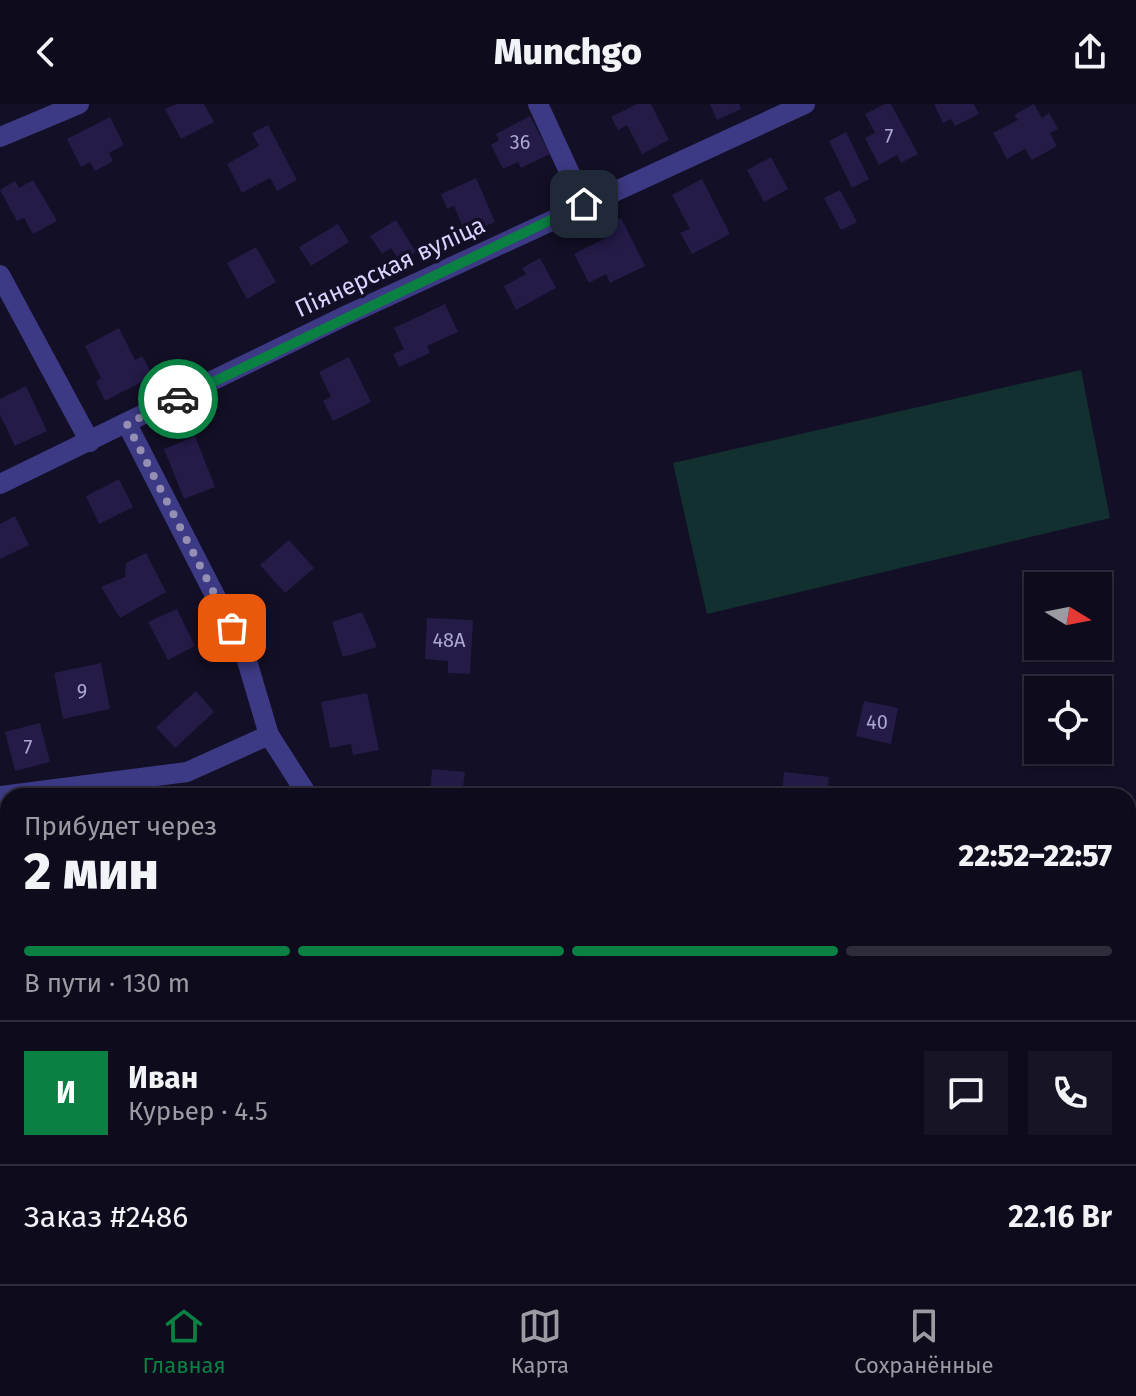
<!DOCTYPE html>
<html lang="ru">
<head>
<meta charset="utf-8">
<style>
  :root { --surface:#0e0b1c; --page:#171425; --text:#f1f3f6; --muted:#9b9ba3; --line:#2e2b3b; --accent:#0b8043 }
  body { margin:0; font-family:"Fira Sans",sans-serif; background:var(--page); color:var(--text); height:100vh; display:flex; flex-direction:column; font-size:30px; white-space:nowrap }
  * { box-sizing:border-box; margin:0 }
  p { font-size:26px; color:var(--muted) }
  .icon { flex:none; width:44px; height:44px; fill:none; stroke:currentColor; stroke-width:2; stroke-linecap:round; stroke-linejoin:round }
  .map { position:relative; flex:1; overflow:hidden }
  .details { position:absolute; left:0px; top:684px; width:1136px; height:496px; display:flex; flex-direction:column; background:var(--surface); border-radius:24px 24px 0 0; box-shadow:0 2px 6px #0004,0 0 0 2px var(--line) }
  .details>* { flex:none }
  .needle { width:52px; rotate:100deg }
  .tools { position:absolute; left:1024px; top:468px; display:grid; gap:16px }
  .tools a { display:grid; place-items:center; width:88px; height:88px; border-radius:0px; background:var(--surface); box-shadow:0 2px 6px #0004,0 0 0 2px var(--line); font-size:40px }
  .pin { position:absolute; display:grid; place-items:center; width:68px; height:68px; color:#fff; margin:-34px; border-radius:16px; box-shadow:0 4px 12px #0006 }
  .courier { position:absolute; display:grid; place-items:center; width:80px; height:80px; margin:-40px; border:6px solid #0b8043; border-radius:50%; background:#fff; color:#222; box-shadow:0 2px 10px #0007 }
  .summary em { font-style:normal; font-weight:800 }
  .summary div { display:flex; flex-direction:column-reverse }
  .summary { display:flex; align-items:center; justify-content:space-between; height:136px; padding:0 24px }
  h1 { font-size:52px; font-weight:800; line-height:60px }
  .bar { display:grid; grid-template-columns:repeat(4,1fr); gap:12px 8px; align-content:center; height:96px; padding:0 24px }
  .bar i { height:10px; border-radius:6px; background:var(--line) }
  .bar .active { background:var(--accent) }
  .bar p { grid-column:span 4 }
  .line { display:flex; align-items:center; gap:20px; padding:0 24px; border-top:2px solid var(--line) }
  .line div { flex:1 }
  .round { display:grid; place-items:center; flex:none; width:84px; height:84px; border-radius:0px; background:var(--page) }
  header { display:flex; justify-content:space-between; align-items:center; height:104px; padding:0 24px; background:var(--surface); font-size:36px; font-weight:800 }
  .tabs { display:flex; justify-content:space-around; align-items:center; height:112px; border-top:2px solid var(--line); background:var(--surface); font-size:22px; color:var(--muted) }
  .tabs a { display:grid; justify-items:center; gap:4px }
  .tabs .active { color:var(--accent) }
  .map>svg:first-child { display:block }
  .green { fill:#12302f }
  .building { fill:#241b47 }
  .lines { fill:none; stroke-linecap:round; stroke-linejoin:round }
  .minor { stroke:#3d3a85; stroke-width:20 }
  .tertiary { stroke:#3d3a85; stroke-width:20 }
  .done { stroke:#948fb3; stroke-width:8; stroke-dasharray:0 14.4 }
  .route { stroke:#0b8043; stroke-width:10 }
  .labels { text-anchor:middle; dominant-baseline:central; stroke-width:7; stroke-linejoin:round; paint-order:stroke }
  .number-label { font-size:20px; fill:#aca6d1 }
  .street-label { font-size:24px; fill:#d9d4ff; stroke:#130f26 }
</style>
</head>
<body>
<header><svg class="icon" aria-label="back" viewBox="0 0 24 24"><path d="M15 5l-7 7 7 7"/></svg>Munchgo<svg class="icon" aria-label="share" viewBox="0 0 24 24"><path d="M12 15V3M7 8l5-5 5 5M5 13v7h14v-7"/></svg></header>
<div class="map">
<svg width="1136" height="1180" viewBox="0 0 1136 1180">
  <rect width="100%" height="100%" fill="#130f26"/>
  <path class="green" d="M1081,266L1110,414L707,510L673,359Z"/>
  <g class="building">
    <path d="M176,0H204L214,18L181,35L165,5Z"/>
    <path d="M637,0H651L669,36L642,50L627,21L618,26L611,13Z"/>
    <path d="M710,0H739L741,5L717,16Z"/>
    <path d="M885,0H891L918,50L901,59L897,51L879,61L865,34L875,29L865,10Z"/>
    <path d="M934,0H974L979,10L955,22L951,15L943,19Z"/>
    <path d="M1034,0L1042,14L1049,9L1058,25L1050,29L1057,42L1032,56L1025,45L1007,55L993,29L1018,16L1014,11Z"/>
    <path d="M530,12L550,50L521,64L518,58L503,65L491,41L499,36L496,30Z"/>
    <path d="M110,13L124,41L109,49L113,57L95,67L90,58L81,63L67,35Z"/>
    <path d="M268,21L297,76L277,87L270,74L242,89L227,60L259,42L252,29Z"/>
    <path d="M846,28L869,75L852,84L829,37Z"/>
    <path d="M771,53L788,85L764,98L747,66Z"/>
    <path d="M476,74L495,118L466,130L454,102L447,105L441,90Z"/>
    <path d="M702,75L730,130L692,150L680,129L690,125L672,91Z"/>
    <path d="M33,76L57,117L33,130L24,114L17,117L0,86L15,77L19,84Z"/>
    <path d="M840,86L857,118L841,126L824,94Z"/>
    <path d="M621,114L645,162L610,179L606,170L589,179L574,150L608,133L603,123Z"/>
    <path d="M396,116L416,148L400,157L391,144L382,150L370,132Z"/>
    <path d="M338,120L349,138L311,162L299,143Z"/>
    <path d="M256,143L276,178L247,195L227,159Z"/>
    <path d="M540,154L556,184L516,206L504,182L526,170L522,164Z"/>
    <path d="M445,200L458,228L427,242L430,249L399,263L393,250L404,245L394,224Z"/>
    <path d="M119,224L135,256L142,252L153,272L105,297L96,278L101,274L85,242Z"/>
    <path d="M349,253L371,298L333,317L323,297L331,293L319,268Z"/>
    <path d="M26,282L47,327L15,342L0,311V295Z"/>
    <path d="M195,332L215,383L184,395L164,345Z"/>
    <path d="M119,375L133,403L99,420L86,392Z"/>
    <path d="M15,412L29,441L0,455V420Z"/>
    <path d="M289,436L314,464L285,489L260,461Z"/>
    <path d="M146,449L166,488L120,514L101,483L125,473L126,459Z"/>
    <path d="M177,505L195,542L168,556L148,518Z"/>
    <path d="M362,508L377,543L343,553L332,518Z"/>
    <path d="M427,514L473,516L470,570L448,569V557L425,555Z"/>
    <path d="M101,559L110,605L63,615L54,569Z"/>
    <path d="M196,587L214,608L175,644L156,623Z"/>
    <path d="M367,589L379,646L353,651L351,640L330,644L321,598Z"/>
    <path d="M864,597L898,604L891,640L856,632Z"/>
    <path d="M40,619L50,658L15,667L5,628Z"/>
    <path d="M432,665L465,668L462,692H430Z"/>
    <path d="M784,668L829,673L826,692H782Z"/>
    <path d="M274,683L277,692H245V691Z"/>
    <path d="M1129,767L1136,793V814L1128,816Z"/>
    <path d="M8,817V840L0,841V818Z"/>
    <path d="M8,912V952L2,953L0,913Z"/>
    <path d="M1128,934L1136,940V966L1128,978Z"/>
    <rect x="167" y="1172" width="40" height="8"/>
    <path d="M554,1172H592L599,1180H561Z"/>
    <path d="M664,1172H704L710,1180H671Z"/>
    <path d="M743,1172H777L775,1180H741Z"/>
  </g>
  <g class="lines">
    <g class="minor">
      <path d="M538,0L584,100"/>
      <path d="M0,33L79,0"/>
      <path d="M0,171L90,338"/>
      <path d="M127,320L245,550L269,631L308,692"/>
      <path d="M0,692L187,668L269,631"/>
      <path d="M1128,833L1136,830"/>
      <path d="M1128,885L1136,889"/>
      <path d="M0,971L8,970"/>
      <path d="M91,1172V1180"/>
      <path d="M630,1172L638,1180"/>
    </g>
    <path class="tertiary" d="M0,380L345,212L805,0"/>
  </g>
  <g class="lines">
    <path class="done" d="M178,295L127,320L232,524"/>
    <path class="route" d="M178,295L584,100"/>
  </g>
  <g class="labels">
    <g class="number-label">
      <text x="889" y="32">7</text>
      <text x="520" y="38">36</text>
      <text x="449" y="536">48А</text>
      <text x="82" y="587">9</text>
      <text x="877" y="618">40</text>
      <text x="28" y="643">7</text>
    </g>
    <g class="street-label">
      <text transform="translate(390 163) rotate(-25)">Піянерская вуліца</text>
    </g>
  </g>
</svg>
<div class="tools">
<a><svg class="needle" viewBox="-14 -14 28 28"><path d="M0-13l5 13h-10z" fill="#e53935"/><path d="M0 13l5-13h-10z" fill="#9b9ba3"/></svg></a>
<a><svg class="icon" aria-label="locate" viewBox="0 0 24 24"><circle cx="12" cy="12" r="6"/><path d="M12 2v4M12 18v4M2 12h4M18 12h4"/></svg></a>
</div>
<div class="pin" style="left:232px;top:524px;background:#ea580c"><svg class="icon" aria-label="bag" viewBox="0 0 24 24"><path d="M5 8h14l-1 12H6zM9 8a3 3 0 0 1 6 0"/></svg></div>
<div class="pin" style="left:584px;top:100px;background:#1f2937"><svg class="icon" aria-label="home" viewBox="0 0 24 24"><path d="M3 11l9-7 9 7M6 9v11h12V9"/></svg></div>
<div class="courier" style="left:178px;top:295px"><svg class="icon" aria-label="car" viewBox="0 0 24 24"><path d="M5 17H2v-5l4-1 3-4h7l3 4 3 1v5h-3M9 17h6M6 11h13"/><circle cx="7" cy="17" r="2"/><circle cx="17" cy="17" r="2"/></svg></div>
<section class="details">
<div class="summary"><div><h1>2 мин</h1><p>Прибудет через</p></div><em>22:52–22:57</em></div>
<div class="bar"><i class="active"></i><i class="active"></i><i class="active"></i><i></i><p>В пути · 130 m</p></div>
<div class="line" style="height:144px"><b class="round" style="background:var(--accent);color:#fff">И</b><div><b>Иван</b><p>Курьер · 4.5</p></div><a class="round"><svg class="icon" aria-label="chat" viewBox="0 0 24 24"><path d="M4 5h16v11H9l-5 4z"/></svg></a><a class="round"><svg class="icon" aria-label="phone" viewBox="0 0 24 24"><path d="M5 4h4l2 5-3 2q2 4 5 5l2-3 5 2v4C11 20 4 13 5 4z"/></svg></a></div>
<div class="line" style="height:104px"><div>Заказ #2486</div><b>22.16 Br</b></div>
</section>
</div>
<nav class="tabs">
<a class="active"><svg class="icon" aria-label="home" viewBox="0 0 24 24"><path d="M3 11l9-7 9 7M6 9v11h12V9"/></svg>Главная</a>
<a><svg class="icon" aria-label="map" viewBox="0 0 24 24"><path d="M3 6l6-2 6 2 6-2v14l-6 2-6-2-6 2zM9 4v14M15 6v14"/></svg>Карта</a>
<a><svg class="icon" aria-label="saved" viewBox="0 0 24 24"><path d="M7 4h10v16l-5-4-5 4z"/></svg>Сохранённые</a>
</nav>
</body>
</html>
